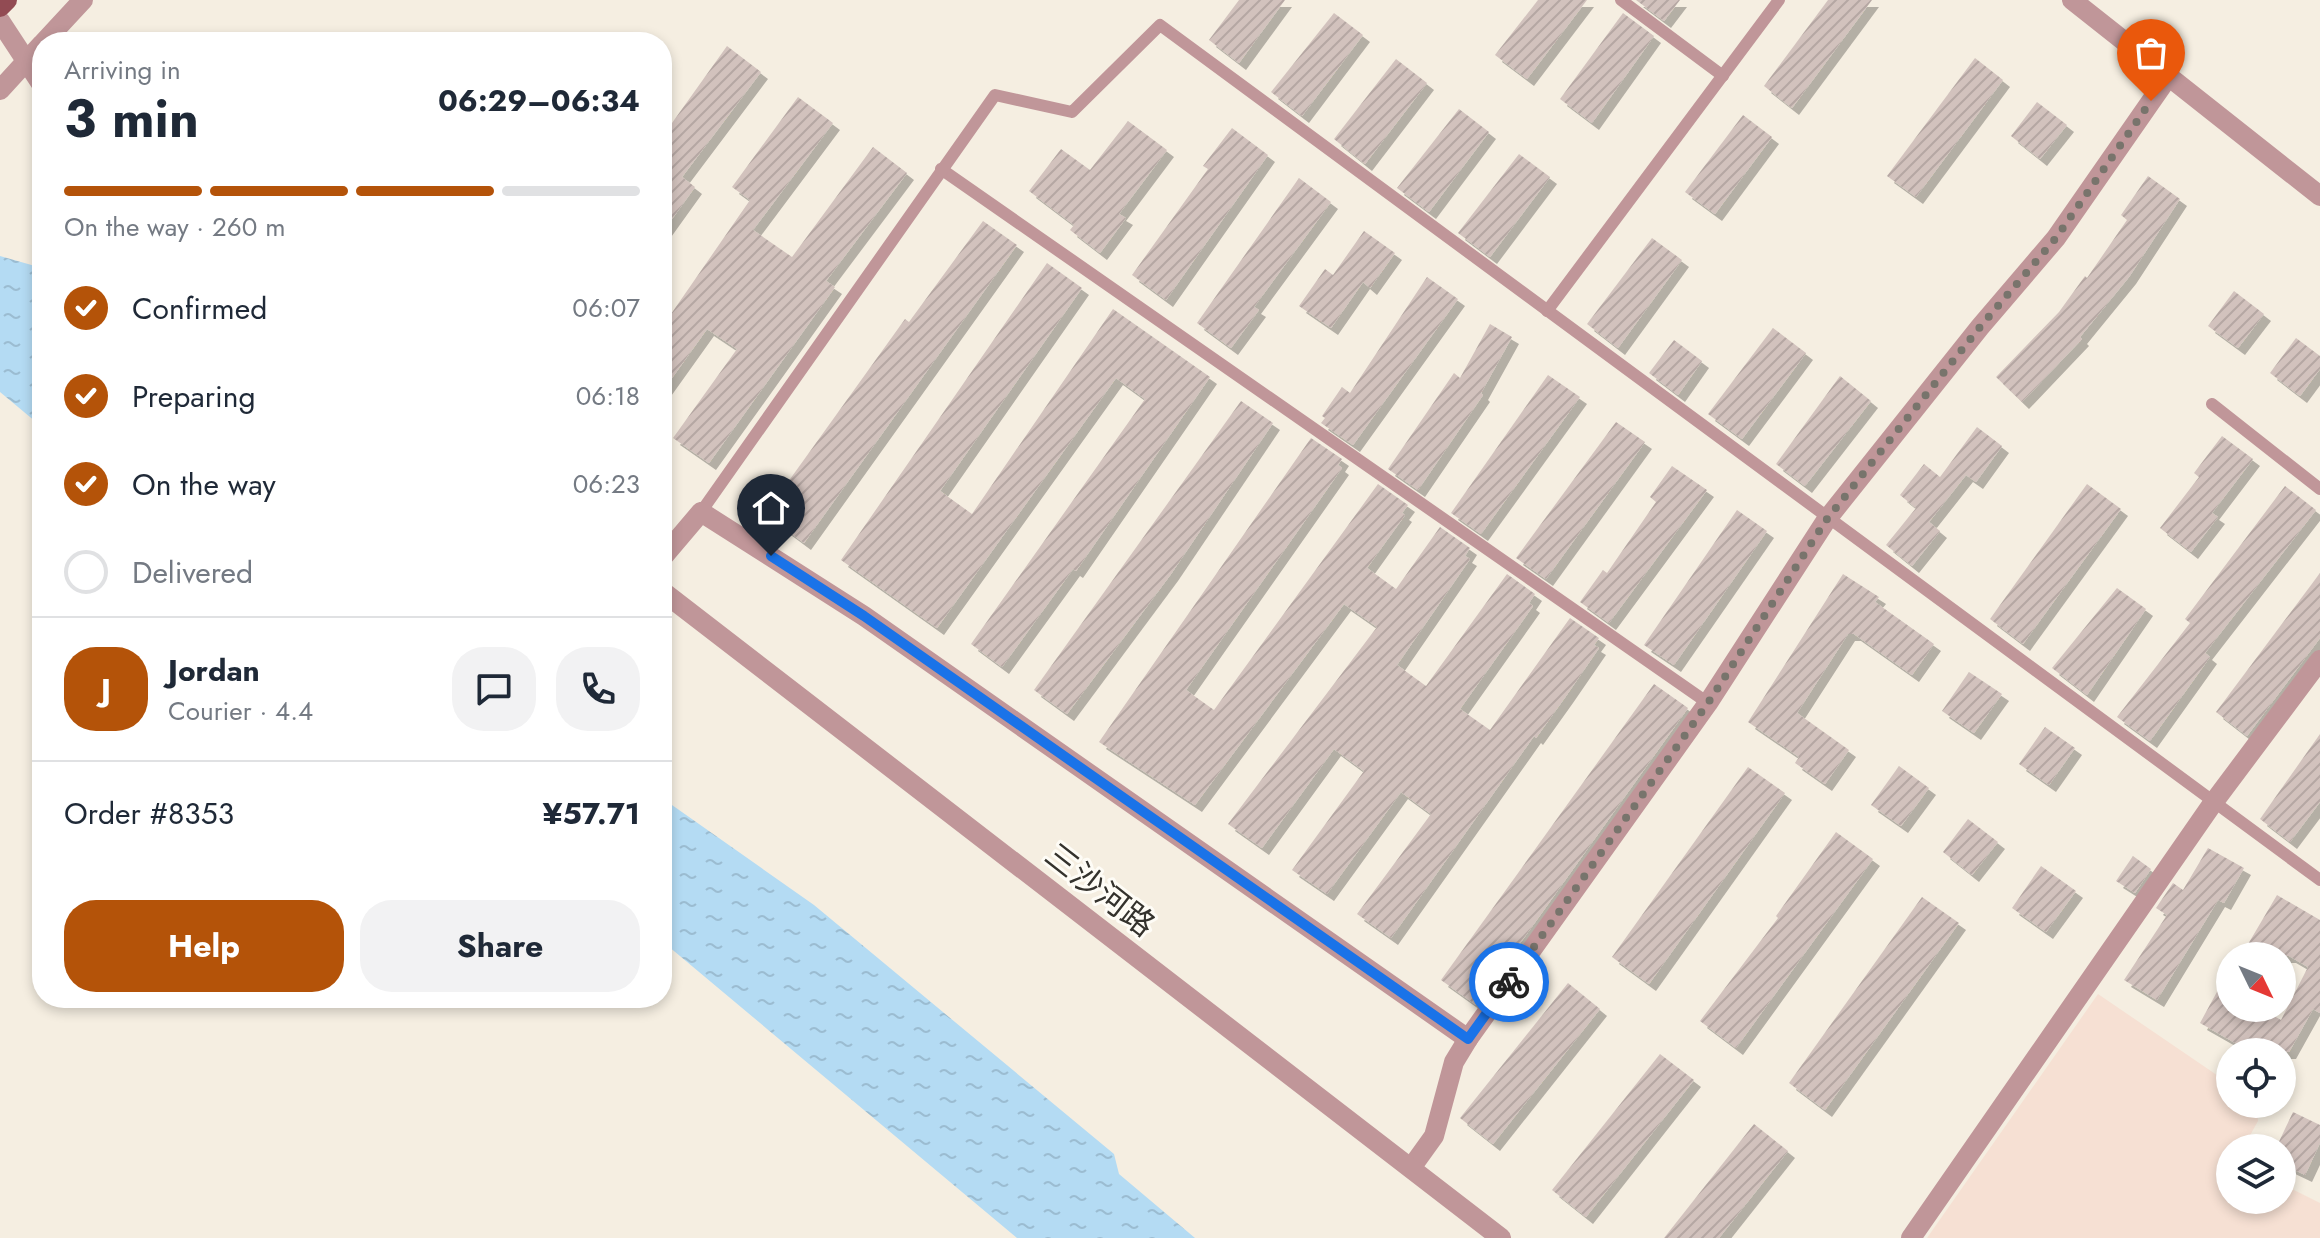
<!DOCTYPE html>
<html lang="en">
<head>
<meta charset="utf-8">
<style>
  :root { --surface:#fff; --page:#f2f2f3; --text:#1f2937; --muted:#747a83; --line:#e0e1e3; --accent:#b45309 }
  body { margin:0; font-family:Jost,"Noto Sans SC",sans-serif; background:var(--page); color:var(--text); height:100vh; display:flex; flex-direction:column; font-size:30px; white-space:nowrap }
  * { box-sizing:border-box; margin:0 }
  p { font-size:26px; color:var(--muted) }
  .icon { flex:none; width:44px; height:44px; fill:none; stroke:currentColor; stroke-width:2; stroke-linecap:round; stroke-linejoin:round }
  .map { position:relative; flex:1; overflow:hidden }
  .drawer { position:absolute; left:32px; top:32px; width:640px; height:976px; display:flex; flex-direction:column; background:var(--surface); border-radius:32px; box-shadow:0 4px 12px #0003 }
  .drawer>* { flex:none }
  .needle { width:52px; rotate:133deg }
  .tools { position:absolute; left:2216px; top:942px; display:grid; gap:16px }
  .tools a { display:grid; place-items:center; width:80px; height:80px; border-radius:50%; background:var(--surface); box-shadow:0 4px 12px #0003; font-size:40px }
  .pin { position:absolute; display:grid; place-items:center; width:68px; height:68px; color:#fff; margin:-82px -34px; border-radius:50% 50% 50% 0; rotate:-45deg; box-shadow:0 0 8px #0007 }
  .pin .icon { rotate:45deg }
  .courier { position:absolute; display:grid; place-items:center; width:80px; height:80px; margin:-40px; border:6px solid #1a73e8; border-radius:50%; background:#fff; color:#222; box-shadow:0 2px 10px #0007 }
  .headline em { font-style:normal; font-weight:700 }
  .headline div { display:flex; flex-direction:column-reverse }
  .headline { display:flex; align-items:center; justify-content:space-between; height:136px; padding:0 32px }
  h1 { font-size:52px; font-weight:700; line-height:60px }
  .bar { display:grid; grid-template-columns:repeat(4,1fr); gap:12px 8px; align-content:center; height:96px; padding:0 32px }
  .bar i { height:10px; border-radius:6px; background:var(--line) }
  .bar .selected { background:var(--accent) }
  .bar p { grid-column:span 4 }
  .line { display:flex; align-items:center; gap:20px; padding:0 32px; border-top:2px solid var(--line) }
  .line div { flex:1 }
  .round { display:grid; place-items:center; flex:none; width:84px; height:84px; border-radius:32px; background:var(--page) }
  ol { padding:0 32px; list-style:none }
  li { display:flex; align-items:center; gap:24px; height:88px }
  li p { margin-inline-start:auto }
  li .icon { padding:8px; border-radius:50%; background:var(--accent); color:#fff; stroke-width:4 }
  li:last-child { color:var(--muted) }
  li i { width:44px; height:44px; border:4px solid var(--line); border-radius:50% }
  .button { display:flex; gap:16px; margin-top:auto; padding:16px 32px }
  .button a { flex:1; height:92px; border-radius:32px; background:var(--accent); color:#fff; font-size:32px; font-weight:700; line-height:92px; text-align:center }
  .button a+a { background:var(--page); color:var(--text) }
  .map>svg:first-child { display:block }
  .education { fill:#f6e0d3 }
  .water { fill:url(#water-ripples) }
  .building { fill:url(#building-hatch); filter:url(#shadow) }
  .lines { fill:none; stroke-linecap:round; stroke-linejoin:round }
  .service { stroke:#c09699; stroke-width:12 }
  .minor { stroke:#c09699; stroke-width:20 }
  .tertiary { stroke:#c09699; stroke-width:20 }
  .primary { stroke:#924b53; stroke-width:20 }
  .done { stroke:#78746c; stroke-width:8; stroke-dasharray:0 14.4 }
  .route { stroke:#1a73e8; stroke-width:10 }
  .labels { text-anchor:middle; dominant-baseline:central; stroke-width:6; stroke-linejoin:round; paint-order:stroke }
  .street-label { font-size:32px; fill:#34322d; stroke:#fefcf6 }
</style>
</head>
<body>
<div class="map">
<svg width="2320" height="1238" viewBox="0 0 2320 1238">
  <defs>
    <pattern id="water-ripples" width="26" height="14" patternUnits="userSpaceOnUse" patternTransform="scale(2)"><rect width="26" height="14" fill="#b4dbf3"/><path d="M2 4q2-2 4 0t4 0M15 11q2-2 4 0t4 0" fill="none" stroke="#9bbcd1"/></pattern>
    <pattern id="building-hatch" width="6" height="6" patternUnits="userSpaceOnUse" patternTransform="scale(2)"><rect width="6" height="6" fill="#d2c2bd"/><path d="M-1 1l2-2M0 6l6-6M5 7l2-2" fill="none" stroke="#b5a7a3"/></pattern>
    <filter id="shadow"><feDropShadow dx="7" dy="7" stdDeviation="0" flood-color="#0004"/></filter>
  </defs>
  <rect width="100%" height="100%" fill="#f5eee1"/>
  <path class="education" d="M2098,994L2230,1084V1104H2256L2258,1121L2243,1148H2230V1200H2282V1184L2320,1203V1238H1927Z"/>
  <g class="water">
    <path d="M0,256L42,268V427L0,392Z"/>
    <path d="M662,798L814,905L1114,1154L1119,1174L1195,1238H1017L662,941Z"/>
  </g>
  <g class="building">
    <path d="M1239,0H1285L1239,63L1209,40Z"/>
    <path d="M1538,0H1587L1527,79L1495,55Z"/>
    <path d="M1636,0H1680L1664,21Z"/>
    <path d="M1828,0H1872L1792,108L1764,86Z"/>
    <path d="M1334,13L1363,35L1302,116L1271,92Z"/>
    <path d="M1623,13L1654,36L1592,123L1560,99Z"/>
    <path d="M727,46L761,72L682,177L695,187L662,233V137Z"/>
    <path d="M1975,58L2003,80L1916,197L1887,176Z"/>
    <path d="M1396,59L1427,83L1365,164L1334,139Z"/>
    <path d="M798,97L833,123L753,230L792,257L873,147L907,173L826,281L835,287L709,463L673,438L737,349L707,329L662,392V327L750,200L732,187Z"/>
    <path d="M2037,102L2067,125L2040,159L2011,136Z"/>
    <path d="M1459,109L1489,132L1429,212L1397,188Z"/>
    <path d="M1743,115L1772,137L1715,214L1685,192Z"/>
    <path d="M1128,121L1167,150L1119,214L1126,218L1100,253L1070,230L1074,225L1029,191L1061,149L1090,170Z"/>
    <path d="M1232,128L1268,155L1166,300L1132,275L1208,169L1203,166Z"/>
    <path d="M1519,154L1550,177L1490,257L1458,233Z"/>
    <path d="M2148,176L2180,199L2129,277L2080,337L2082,339L2022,402L1996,377L2059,312L2085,276L2087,278L2127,220L2121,215Z"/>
    <path d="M1299,178L1331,202L1254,307L1259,310L1231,348L1197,323Z"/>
    <path d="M983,221L1017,245L804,543L765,514L905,319L909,322Z"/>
    <path d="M1364,231L1395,253L1370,288L1363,282L1331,328L1299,306L1325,269L1333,275Z"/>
    <path d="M1652,238L1682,260L1618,348L1587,324Z"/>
    <path d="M1047,263L1082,288L940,491L972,514L1113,309L1210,377L1076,571L1073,569L1002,667L971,644L1145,399L1116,378L937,628L841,560Z"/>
    <path d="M1427,277L1458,299L1353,445L1321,423L1325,418L1322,416L1342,387L1350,393Z"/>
    <path d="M2234,291L2264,314L2238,348L2208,326Z"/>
    <path d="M1490,324L1512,337L1481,393L1483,395L1418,490L1388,469L1454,373L1460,378Z"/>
    <path d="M1773,328L1806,353L1742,439L1708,414Z"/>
    <path d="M2296,338L2320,356V369L2300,396L2270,373Z"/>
    <path d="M1674,340L1702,361L1678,395L1649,373Z"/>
    <path d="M1548,375L1580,397L1481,534L1451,513Z"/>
    <path d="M1840,376L1871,401L1805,486L1776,464Z"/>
    <path d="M1241,401L1273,423L1171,574L1067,714L1034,690Z"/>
    <path d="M1616,422L1645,442L1546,579L1516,558Z"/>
    <path d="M1977,427L2002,446L1976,482L1966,475L1929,522L1940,531L1912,566L1886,545L1916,508L1900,495L1924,464L1940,477Z"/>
    <path d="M2222,436L2253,459L2212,513L2218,517L2191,552L2160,528L2199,477L2194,473Z"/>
    <path d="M1311,438L1342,459L1338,465L1342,468L1186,690L1214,710L1378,484L1408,505L1402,513L1405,515L1367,568L1396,589L1440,527L1470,548L1465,556L1470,559L1397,665L1426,686L1507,574L1535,594L1529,603L1533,606L1460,709L1490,730L1570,618L1599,638L1594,645L1599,648L1566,696L1536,738L1534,736L1391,938L1357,914L1431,814L1401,792L1327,894L1292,870L1364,771L1334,749L1262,848L1228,824L1377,627L1344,604L1195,805L1099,742Z"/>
    <path d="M1672,466L1707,490L1609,623L1580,602L1603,570L1607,573L1656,502L1650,497Z"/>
    <path d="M2087,484L2121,509L2023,644L1990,619Z"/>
    <path d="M2285,486L2316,510L2205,653L2210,657L2150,741L2117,717L2190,623L2185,619Z"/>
    <path d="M1737,510L1767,531L1674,665L1644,645Z"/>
    <path d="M2320,573V638L2247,736L2216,712Z"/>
    <path d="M1843,574L1879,597L1875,602L1934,644L1912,675L1854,634H1848L1797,713L1849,750L1825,784L1795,763L1799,757L1748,722Z"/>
    <path d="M2117,588L2146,609L2087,695L2052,668Z"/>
    <path d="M1969,672L2002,694L1974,733L1942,711Z"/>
    <path d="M1654,684L1688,708L1476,1005L1441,980Z"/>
    <path d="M2045,727L2075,748L2049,785L2019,764Z"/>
    <path d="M2320,734V802L2290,842L2260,819Z"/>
    <path d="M1899,766L1929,788L1901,826L1871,805Z"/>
    <path d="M1748,767L1785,793L1649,984L1612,957Z"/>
    <path d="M1968,819L1998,842L1972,875L1943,852Z"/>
    <path d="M1836,832L1873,859L1736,1048L1700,1021L1778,918L1776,916Z"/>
    <path d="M2208,848L2244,868L2224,903L2218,900L2157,1000L2124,980L2167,915L2156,908L2173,883L2183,890Z"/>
    <path d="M2133,856L2151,869L2135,893L2116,881Z"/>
    <path d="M2041,866L2076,891L2046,932L2012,908Z"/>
    <path d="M2277,895L2320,920V1013L2313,1009L2289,1052H2251L2200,1023L2230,968V1008H2260L2281,1020L2308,967L2289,956H2241Z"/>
    <path d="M1922,897L1959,923L1825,1110L1789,1083Z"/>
    <path d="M1568,983L1600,1009L1493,1144L1460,1118Z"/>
    <path d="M1660,1054L1694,1080L1586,1217L1552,1190Z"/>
    <path d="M2293,1112L2320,1125V1143L2305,1175L2282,1164V1148H2276Z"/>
    <path d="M1754,1124L1788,1151L1719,1238H1664Z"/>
  </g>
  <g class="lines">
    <g class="service">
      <path d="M1621,0L1723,76"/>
      <path d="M941,169L1708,703"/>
      <path d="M1547,311L1779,0"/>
      <path d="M2212,404L2320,489"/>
      <path d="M701,512L995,95L1072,112L1160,25L2320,880"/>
    </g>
    <g class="minor">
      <path d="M44,42L83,0"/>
      <path d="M0,90L42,44"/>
      <path d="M662,558L701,512L864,616L1468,1039"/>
      <path d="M1411,1168L1434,1136L1454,1062L1468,1039L1708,703L1827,519L1980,327L2056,238L2168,77"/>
      <path d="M1911,1238L2213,803L2320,660"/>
    </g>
    <g class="tertiary">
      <path d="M2072,0L2320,196"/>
      <path d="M0,21L42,85"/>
      <path d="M662,591L1501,1238"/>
    </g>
    <path class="primary" d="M0,7L7,0"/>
  </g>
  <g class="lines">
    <path class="done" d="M1509,982L1708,703L1827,519L1980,327L2056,238L2151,101"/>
    <path class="route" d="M771,556L864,616L1468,1039L1509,982"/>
  </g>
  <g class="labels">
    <g class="street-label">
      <text transform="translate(1100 890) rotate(38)">三沙河路</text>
    </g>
  </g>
</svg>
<div class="tools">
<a><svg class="needle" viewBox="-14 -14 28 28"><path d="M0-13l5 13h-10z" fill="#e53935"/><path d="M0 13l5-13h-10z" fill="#747a83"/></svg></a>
<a><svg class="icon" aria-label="locate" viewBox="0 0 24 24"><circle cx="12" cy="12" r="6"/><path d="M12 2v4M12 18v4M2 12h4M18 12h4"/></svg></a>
<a><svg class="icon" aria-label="layers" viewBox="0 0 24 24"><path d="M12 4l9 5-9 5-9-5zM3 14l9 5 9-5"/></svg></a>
</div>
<div class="pin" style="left:2151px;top:101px;background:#ea580c"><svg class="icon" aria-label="bag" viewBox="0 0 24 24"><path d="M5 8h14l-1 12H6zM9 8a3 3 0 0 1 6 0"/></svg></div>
<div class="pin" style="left:771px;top:556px;background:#1f2937"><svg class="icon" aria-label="home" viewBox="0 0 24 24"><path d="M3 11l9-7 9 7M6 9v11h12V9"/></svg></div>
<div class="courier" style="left:1509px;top:982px"><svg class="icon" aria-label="bike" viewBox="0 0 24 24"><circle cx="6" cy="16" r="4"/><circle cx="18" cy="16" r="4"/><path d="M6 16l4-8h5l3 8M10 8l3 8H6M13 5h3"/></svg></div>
<section class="drawer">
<div class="headline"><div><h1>3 min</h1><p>Arriving in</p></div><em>06:29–06:34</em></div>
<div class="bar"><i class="selected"></i><i class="selected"></i><i class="selected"></i><i></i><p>On the way · 260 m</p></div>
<ol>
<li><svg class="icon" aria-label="check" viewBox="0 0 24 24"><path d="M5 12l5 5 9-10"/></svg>Confirmed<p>06:07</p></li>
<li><svg class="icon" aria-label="check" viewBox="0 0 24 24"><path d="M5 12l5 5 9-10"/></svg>Preparing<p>06:18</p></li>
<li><svg class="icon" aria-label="check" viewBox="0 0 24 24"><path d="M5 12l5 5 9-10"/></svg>On the way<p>06:23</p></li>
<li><i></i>Delivered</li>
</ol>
<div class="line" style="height:144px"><b class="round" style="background:var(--accent);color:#fff">J</b><div><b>Jordan</b><p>Courier · 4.4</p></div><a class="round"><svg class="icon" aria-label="chat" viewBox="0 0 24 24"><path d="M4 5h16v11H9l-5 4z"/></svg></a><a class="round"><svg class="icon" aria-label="phone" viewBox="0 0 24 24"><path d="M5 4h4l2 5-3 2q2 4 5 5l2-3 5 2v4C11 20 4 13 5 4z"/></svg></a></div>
<div class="line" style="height:104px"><div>Order #8353</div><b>¥57.71</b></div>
<div class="button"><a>Help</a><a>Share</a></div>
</section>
</div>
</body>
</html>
